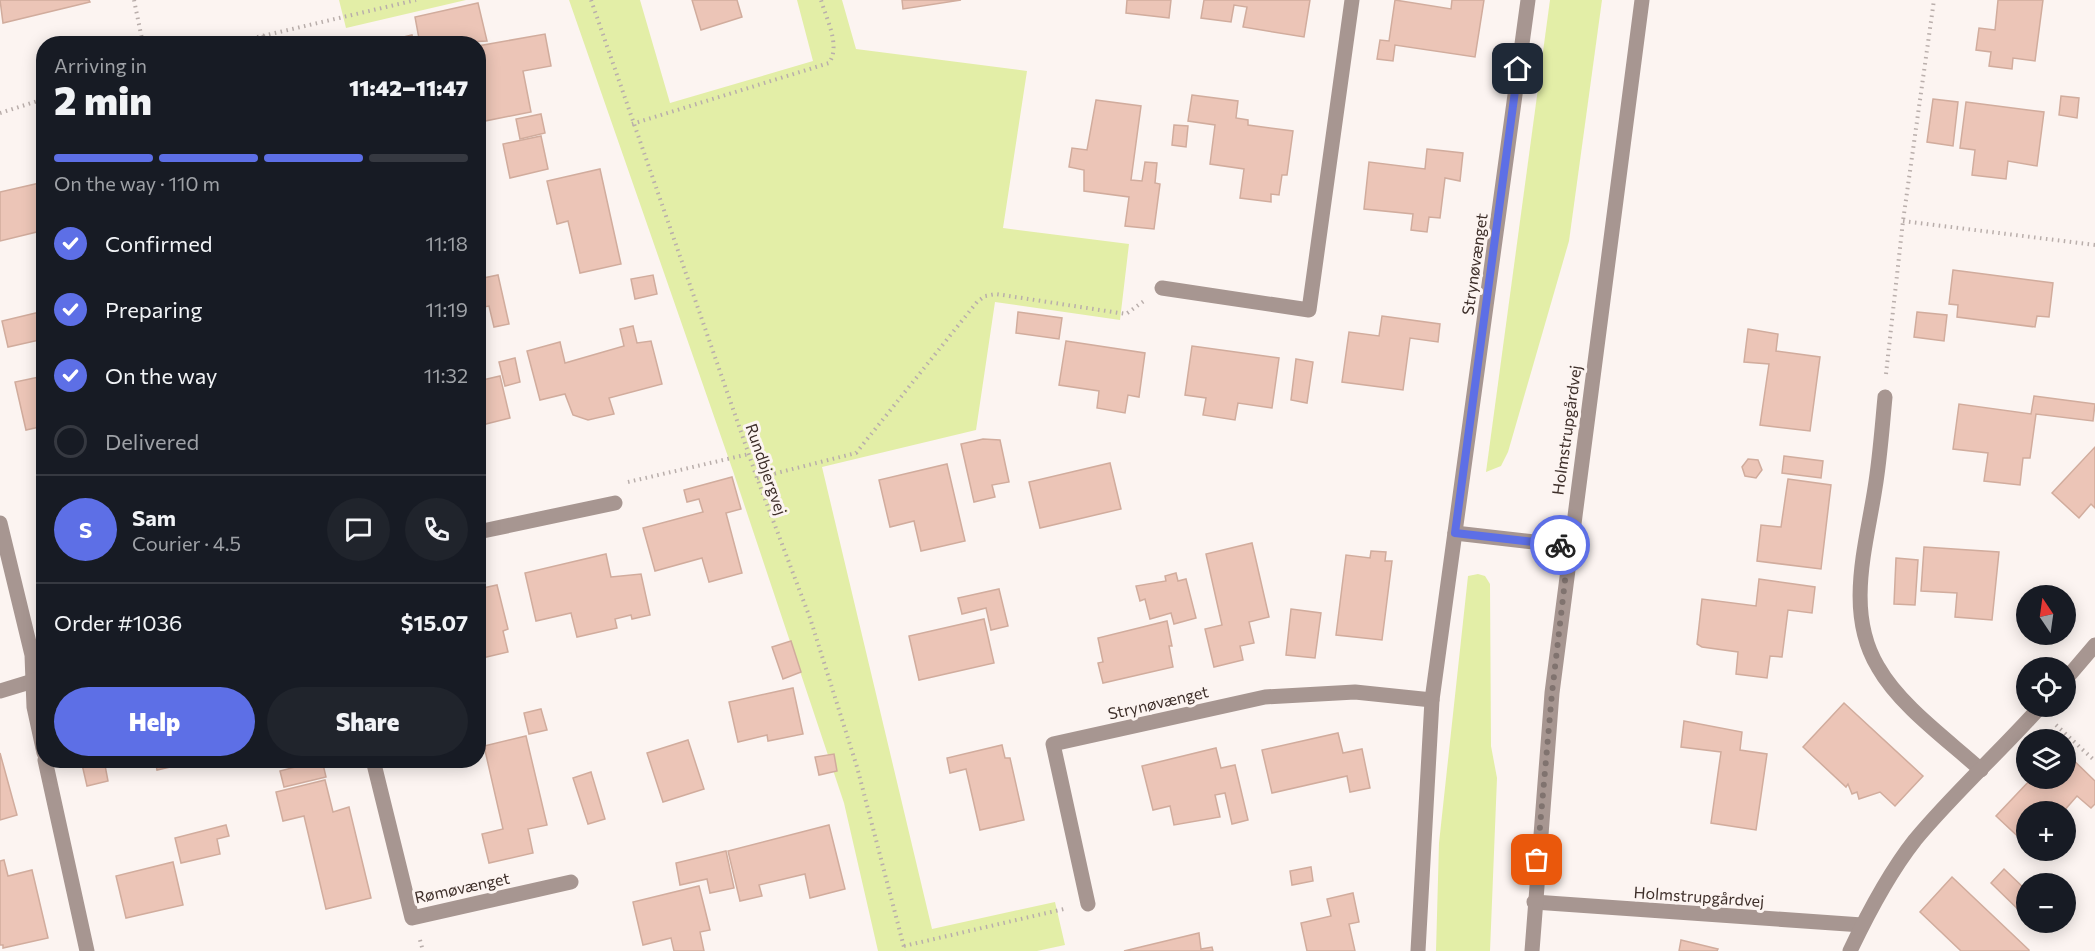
<!DOCTYPE html>
<html lang="en">
<head>
<meta charset="utf-8">
<style>
  :root { --surface:#171b24; --page:#20242c; --text:#f1f3f6; --muted:#9ea1a6; --line:#363941; --accent:#5d6fe6 }
  body { margin:0; font-family:Commissioner,sans-serif; background:var(--page); color:var(--text); height:100vh; display:flex; flex-direction:column; font-size:22px; white-space:nowrap }
  * { box-sizing:border-box; margin:0 }
  p { font-size:20px; color:var(--muted) }
  .icon { flex:none; width:33px; height:33px; fill:none; stroke:currentColor; stroke-width:2; stroke-linecap:round; stroke-linejoin:round }
  .map { position:relative; flex:1; overflow:hidden }
  .panel { position:absolute; left:36px; top:36px; width:450px; height:732px; display:flex; flex-direction:column; background:var(--surface); border-radius:24px; box-shadow:0 3px 15px #0003 }
  .panel>* { flex:none }
  .needle { width:39px; rotate:347deg }
  .fabs { position:absolute; left:2016px; top:585px; display:grid; gap:12px }
  .fabs a { display:grid; place-items:center; width:60px; height:60px; border-radius:50%; background:var(--surface); box-shadow:0 3px 15px #0003; font-size:30px }
  .pin { position:absolute; display:grid; place-items:center; width:51px; height:51px; color:#fff; margin:-26px; border-radius:12px; box-shadow:0 3px 9px #0006 }
  .courier { position:absolute; display:grid; place-items:center; width:60px; height:60px; margin:-30px; border:4px solid #5d6fe6; border-radius:50%; background:#fff; color:#222; box-shadow:0 2px 8px #0007 }
  .summary em { font-style:normal; font-weight:800 }
  .summary div { display:flex; flex-direction:column-reverse }
  .summary { display:flex; align-items:center; justify-content:space-between; height:102px; padding:0 18px }
  h1 { font-size:39px; font-weight:800; line-height:45px }
  .bar { display:grid; grid-template-columns:repeat(4,1fr); gap:9px 6px; align-content:center; height:72px; padding:0 18px }
  .bar i { height:8px; border-radius:4px; background:var(--line) }
  .bar .active { background:var(--accent) }
  .bar p { grid-column:span 4 }
  .line { display:flex; align-items:center; gap:15px; padding:0 18px; border-top:2px solid var(--line) }
  .line div { flex:1 }
  .round { display:grid; place-items:center; flex:none; width:63px; height:63px; border-radius:32px; background:var(--page) }
  ol { padding:0 18px; list-style:none }
  li { display:flex; align-items:center; gap:18px; height:66px }
  li p { margin-inline-start:auto }
  li .icon { padding:6px; border-radius:50%; background:var(--accent); color:#fff; stroke-width:4 }
  li:last-child { color:var(--muted) }
  li i { width:33px; height:33px; border:3px solid var(--line); border-radius:50% }
  .action { display:flex; gap:12px; margin-top:auto; padding:12px 18px }
  .action a { flex:1; height:69px; border-radius:36px; background:var(--accent); color:#fff; font-size:24px; font-weight:800; line-height:69px; text-align:center }
  .action a+a { background:var(--page); color:var(--text) }
  .map>svg:first-child { display:block }
  .green { fill:#e3eea7 }
  .building { fill:#ecc5b7; stroke:#d1ac9d; stroke-width:1.5 }
  .lines { fill:none; stroke-linecap:round; stroke-linejoin:round }
  .path { stroke:#b9aeab; stroke-width:4; stroke-dasharray:1.5 4.5; stroke-linecap:butt }
  .minor { stroke:#a79691; stroke-width:15 }
  .tertiary { stroke:#a79691; stroke-width:15 }
  .done { stroke:#80736f; stroke-width:6; stroke-dasharray:0 10.8 }
  .route { stroke:#5d6fe6; stroke-width:8 }
  .labels { text-anchor:middle; dominant-baseline:central; stroke-width:6; stroke-linejoin:round; paint-order:stroke }
  .street-label { font-size:16px; fill:#3d2e29; stroke:#fcf4f1 }
</style>
</head>
<body>
<div class="map">
<svg width="2095" height="951" viewBox="0 0 2095 951">
  <rect width="100%" height="100%" fill="#fcf4f1"/>
  <g class="green">
    <path d="M339,0H466L346,28Z"/>
    <path d="M569,0H640L670,103L813,61L797,0H842L856,49L1027,71L1003,228L1129,244L1120,320L995,302L976,430L822,467L932,929L1055,902L1065,945L1037,951H878L844,803L733,471Z"/>
    <path d="M1550,0H1602L1569,241L1508,452L1501,466L1486,472Z"/>
    <path d="M1478,574L1485,576L1490,584L1491,746L1497,778L1490,951H1436L1439,843L1468,576Z"/>
  </g>
  <g class="building">
    <path d="M0,0H89L90,2L3,23Z"/>
    <path d="M692,0H737L742,17L701,30Z"/>
    <path d="M902,0H961L903,9Z"/>
    <path d="M1127,0H1171L1169,18L1126,13Z"/>
    <path d="M1204,0H1310L1304,37L1243,27L1247,7L1234,5L1231,22L1201,18Z"/>
    <path d="M1395,0L1451,9L1452,0H1484L1475,57L1395,45L1393,61L1377,59L1380,40L1389,41Z"/>
    <path d="M1998,0H2043L2035,61L2013,58L2012,69L1989,66L1991,52L1976,50L1979,28L1995,30Z"/>
    <path d="M478,3L487,41L420,44L415,17Z"/>
    <path d="M545,34L551,66L523,71L531,112L485,121L478,89V46Z"/>
    <path d="M412,35L414,44H375Z"/>
    <path d="M1192,95L1238,101L1236,118L1248,120V125L1293,131L1287,175H1282L1279,195L1271,194V202L1240,198L1244,169L1210,164L1215,125L1188,121Z"/>
    <path d="M2061,96L2079,98L2077,118L2059,115Z"/>
    <path d="M1933,99L1958,102L1953,146L1927,142Z"/>
    <path d="M1096,100L1141,106L1131,180L1142,181L1145,162L1157,163L1155,183L1160,184L1154,229L1125,226L1129,197L1084,191V170L1069,167L1072,148L1087,150Z"/>
    <path d="M1966,102L2044,112L2037,166L2008,161L2006,179L1972,175L1975,150L1960,148Z"/>
    <path d="M541,114L545,133L520,139L516,119Z"/>
    <path d="M1174,125L1188,126L1186,147L1172,145Z"/>
    <path d="M541,136L548,169L510,178L503,144Z"/>
    <path d="M1427,149L1463,153L1460,181L1445,178L1440,218L1429,217L1427,232L1411,230L1413,214L1364,209L1369,162L1425,169Z"/>
    <path d="M600,169L621,264L580,273L568,221L557,224L547,181Z"/>
    <path d="M44,182V239L41,231L0,241V192Z"/>
    <path d="M1953,270L2053,283L2049,317L2037,316L2035,327L1957,317L1958,305L1949,304Z"/>
    <path d="M498,275L509,324L494,327L489,306L478,308V279Z"/>
    <path d="M653,275L657,294L635,299L631,279Z"/>
    <path d="M44,311V339L8,347L2,321Z"/>
    <path d="M1018,312L1062,318L1059,339L1016,333Z"/>
    <path d="M1917,312L1947,315L1944,341L1914,337Z"/>
    <path d="M1382,316L1440,324L1438,342L1410,338L1403,390L1342,382L1349,332L1379,336Z"/>
    <path d="M633,326L637,343L651,341L662,384L609,398L614,414L588,420L573,415L565,394L540,400L527,351L560,342L565,363L624,346L620,329Z"/>
    <path d="M1748,329L1778,334L1776,351L1820,357L1810,431L1760,425L1769,364L1744,362Z"/>
    <path d="M1066,341L1145,353L1139,397L1128,395L1125,413L1097,408L1099,391L1059,385Z"/>
    <path d="M1192,346L1279,358L1272,408L1238,403L1235,420L1203,415L1206,398L1185,395Z"/>
    <path d="M515,358L520,382L505,386L499,362Z"/>
    <path d="M1296,359L1313,362L1307,403L1291,400Z"/>
    <path d="M44,376V426L26,430L15,382Z"/>
    <path d="M500,376L510,418L478,426V381Z"/>
    <path d="M2034,396L2095,404L2093,421L2036,414L2030,458H2023L2020,485L1984,481L1988,453L1953,449L1959,404L2031,414Z"/>
    <path d="M983,439L1000,440L1009,482L992,485L995,497L974,502L961,444Z"/>
    <path d="M478,443L484,466L478,468Z"/>
    <path d="M2095,447V508L2091,504L2079,518L2052,493Z"/>
    <path d="M1784,456L1823,461L1821,478L1782,473Z"/>
    <path d="M1748,459L1758,460L1762,470L1756,478L1745,476L1742,467Z"/>
    <path d="M1110,463L1121,509L1040,528L1029,482Z"/>
    <path d="M947,464L965,541L921,551L914,521L890,527L879,480Z"/>
    <path d="M732,477L741,509L726,513L742,573L709,582L702,558L655,571L643,528L703,512L699,499L687,502L684,490Z"/>
    <path d="M1788,479L1831,485L1821,569L1757,561L1761,525L1781,527Z"/>
    <path d="M1252,543L1269,617L1249,622L1254,643L1240,646L1243,660L1214,667L1205,629L1222,625L1206,554Z"/>
    <path d="M1924,547L1999,552L1992,620L1955,617L1957,593L1921,591Z"/>
    <path d="M1371,551L1386,552L1385,561H1392L1382,640L1336,635L1346,555L1370,558Z"/>
    <path d="M606,554L611,577L641,574L650,615L632,619L631,615L615,619L617,628L577,637L571,613L536,621L525,573Z"/>
    <path d="M1896,558L1918,560L1915,605L1894,604Z"/>
    <path d="M1176,573L1178,581L1186,579L1196,618L1174,624L1171,613L1150,619L1145,599L1140,601L1136,586L1166,581L1165,576Z"/>
    <path d="M1759,579L1815,587L1812,613L1788,610L1782,657L1770,656L1767,678L1736,674L1738,652L1702,647L1697,644L1702,599L1756,606Z"/>
    <path d="M497,585L508,629L503,631L508,652L478,659V589Z"/>
    <path d="M999,589L1008,626L991,630L986,608L962,614L958,598Z"/>
    <path d="M1291,609L1321,613L1315,658L1286,655Z"/>
    <path d="M984,619L994,663L919,680L909,636Z"/>
    <path d="M1167,621L1172,646H1169L1173,667L1103,683L1098,663L1103,662L1098,638Z"/>
    <path d="M791,641L801,672L783,679L772,647Z"/>
    <path d="M793,688L803,734L768,741L767,735L738,742L729,702Z"/>
    <path d="M1844,703L1923,776L1895,806L1880,792L1859,799L1857,792L1852,794L1848,784L1846,787L1803,747Z"/>
    <path d="M541,709L547,730L529,734L524,713Z"/>
    <path d="M1684,721L1742,732L1740,750L1767,754L1756,830L1711,823L1721,752L1681,747Z"/>
    <path d="M1338,733L1343,753L1362,749L1370,788L1350,792L1347,776L1272,793L1262,750Z"/>
    <path d="M526,736L547,825L528,829L533,853L489,863L482,834L503,829L484,746Z"/>
    <path d="M688,740L704,789L663,802L647,753Z"/>
    <path d="M1002,745L1005,758H1010L1024,820L980,830L966,769L950,773L947,758Z"/>
    <path d="M1216,748L1221,768L1235,765L1248,820L1232,824L1225,793L1215,795L1220,817L1174,825L1170,806L1153,810L1142,766Z"/>
    <path d="M0,753L17,815L0,820Z"/>
    <path d="M2066,753L2095,781V804L2091,808L2077,796L2063,812H2026V844L1996,816L2032,778H2066Z"/>
    <path d="M834,754L837,771L819,775L815,757Z"/>
    <path d="M81,760H104L108,781L87,786Z"/>
    <path d="M155,760H196V761L157,770Z"/>
    <path d="M322,760L326,777L284,787L280,771Z"/>
    <path d="M591,772L605,819L588,824L573,778Z"/>
    <path d="M325,780L333,812L349,807L371,898L326,909L304,816L283,821L276,792Z"/>
    <path d="M226,825L229,836L217,839L220,854L181,863L175,838Z"/>
    <path d="M829,825L845,889L810,898L805,874L759,885L762,896L740,901L728,851Z"/>
    <path d="M726,851L734,888L710,893L707,879L680,885L676,863Z"/>
    <path d="M4,860L8,876L32,870L48,938L3,948V945H0V861Z"/>
    <path d="M173,862L183,905L126,918L116,876Z"/>
    <path d="M1311,867L1313,881L1292,885L1290,871Z"/>
    <path d="M2004,869L2026,890V917L1991,883Z"/>
    <path d="M1952,877L2029,950V951H1961L1920,912Z"/>
    <path d="M699,886L710,930L700,932L704,951H674L671,938L643,945L633,902Z"/>
    <path d="M1353,893L1359,922L1349,924L1355,951H1307L1301,923L1331,916L1327,899Z"/>
    <path d="M1199,933L1201,949L1212,947L1213,951H1124Z"/>
    <path d="M1681,940L1718,949L1717,951H1679Z"/>
  </g>
  <g class="lines">
    <g class="path">
      <path d="M134,0L143,44"/>
      <path d="M591,0L757,478L810,618L857,767L905,951"/>
      <path d="M263,35L266,44"/>
      <path d="M228,44L416,0"/>
      <path d="M0,113L44,99"/>
      <path d="M632,124L829,63C841,46 826,18 821,0"/>
      <path d="M1903,221L2095,245"/>
      <path d="M1886,374L1903,221L1934,0"/>
      <path d="M757,478L856,453L977,302L985,296L996,294L1126,314L1144,301"/>
      <path d="M628,482L749,454"/>
      <path d="M2056,725L2095,761"/>
      <path d="M420,940L423,951"/>
      <path d="M904,946L1064,909"/>
    </g>
    <g class="minor">
      <path d="M1162,288L1309,310L1352,0"/>
      <path d="M1885,397C1882,428 1880,458 1875,488C1866,547 1845,612 1878,667C1900,706 1948,740 1981,770"/>
      <path d="M0,523L32,655L34,707L44,753"/>
      <path d="M478,532L615,503"/>
      <path d="M1455,533L1569,546"/>
      <path d="M2066,679L2095,645"/>
      <path d="M0,691L43,678"/>
      <path d="M45,760L87,951"/>
      <path d="M373,760L412,918L571,882"/>
      <path d="M1534,902L1862,925"/>
      <path d="M1088,904L1053,744L1265,697L1355,692L1432,700"/>
      <path d="M1418,951L1432,700L1528,0"/>
      <path d="M1850,951C1868,913 1889,873 1915,840C1954,793 2000,752 2041,706"/>
    </g>
    <path class="tertiary" d="M1532,951L1552,693L1642,0"/>
  </g>
  <g class="lines">
    <path class="done" d="M1537,860L1552,693L1569,546L1560,545"/>
    <path class="route" d="M1518,69L1455,533L1560,545"/>
  </g>
  <g class="labels">
    <g class="street-label">
      <text transform="translate(1474 264) rotate(-82)">Strynøvænget</text>
      <text transform="translate(1566 430) rotate(-82)">Holmstrupgårdvej</text>
      <text transform="translate(767 469) rotate(71)">Rundbjergvej</text>
      <text transform="translate(1158 702) rotate(-13)">Strynøvænget</text>
      <text transform="translate(462 887) rotate(-12)">Rømøvænget</text>
      <text transform="translate(1699 896) rotate(4)">Holmstrupgårdvej</text>
    </g>
  </g>
</svg>
<div class="fabs">
<a><svg class="needle" viewBox="-14 -14 28 28"><path d="M0-13l5 13h-10z" fill="#e53935"/><path d="M0 13l5-13h-10z" fill="#9ea1a6"/></svg></a>
<a><svg class="icon" aria-label="locate" viewBox="0 0 24 24"><circle cx="12" cy="12" r="6"/><path d="M12 2v4M12 18v4M2 12h4M18 12h4"/></svg></a>
<a><svg class="icon" aria-label="layers" viewBox="0 0 24 24"><path d="M12 4l9 5-9 5-9-5zM3 14l9 5 9-5"/></svg></a>
<a>+</a>
<a>−</a>
</div>
<div class="pin" style="left:1537px;top:860px;background:#ea580c"><svg class="icon" aria-label="bag" viewBox="0 0 24 24"><path d="M5 8h14l-1 12H6zM9 8a3 3 0 0 1 6 0"/></svg></div>
<div class="pin" style="left:1518px;top:69px;background:#1f2937"><svg class="icon" aria-label="home" viewBox="0 0 24 24"><path d="M3 11l9-7 9 7M6 9v11h12V9"/></svg></div>
<div class="courier" style="left:1560px;top:545px"><svg class="icon" aria-label="bike" viewBox="0 0 24 24"><circle cx="6" cy="16" r="4"/><circle cx="18" cy="16" r="4"/><path d="M6 16l4-8h5l3 8M10 8l3 8H6M13 5h3"/></svg></div>
<section class="panel">
<div class="summary"><div><h1>2 min</h1><p>Arriving in</p></div><em>11:42–11:47</em></div>
<div class="bar"><i class="active"></i><i class="active"></i><i class="active"></i><i></i><p>On the way · 110 m</p></div>
<ol>
<li><svg class="icon" aria-label="check" viewBox="0 0 24 24"><path d="M5 12l5 5 9-10"/></svg>Confirmed<p>11:18</p></li>
<li><svg class="icon" aria-label="check" viewBox="0 0 24 24"><path d="M5 12l5 5 9-10"/></svg>Preparing<p>11:19</p></li>
<li><svg class="icon" aria-label="check" viewBox="0 0 24 24"><path d="M5 12l5 5 9-10"/></svg>On the way<p>11:32</p></li>
<li><i></i>Delivered</li>
</ol>
<div class="line" style="height:108px"><b class="round" style="background:var(--accent);color:#fff">S</b><div><b>Sam</b><p>Courier · 4.5</p></div><a class="round"><svg class="icon" aria-label="chat" viewBox="0 0 24 24"><path d="M4 5h16v11H9l-5 4z"/></svg></a><a class="round"><svg class="icon" aria-label="phone" viewBox="0 0 24 24"><path d="M5 4h4l2 5-3 2q2 4 5 5l2-3 5 2v4C11 20 4 13 5 4z"/></svg></a></div>
<div class="line" style="height:78px"><div>Order #1036</div><b>$15.07</b></div>
<div class="action"><a>Help</a><a>Share</a></div>
</section>
</div>
</body>
</html>
